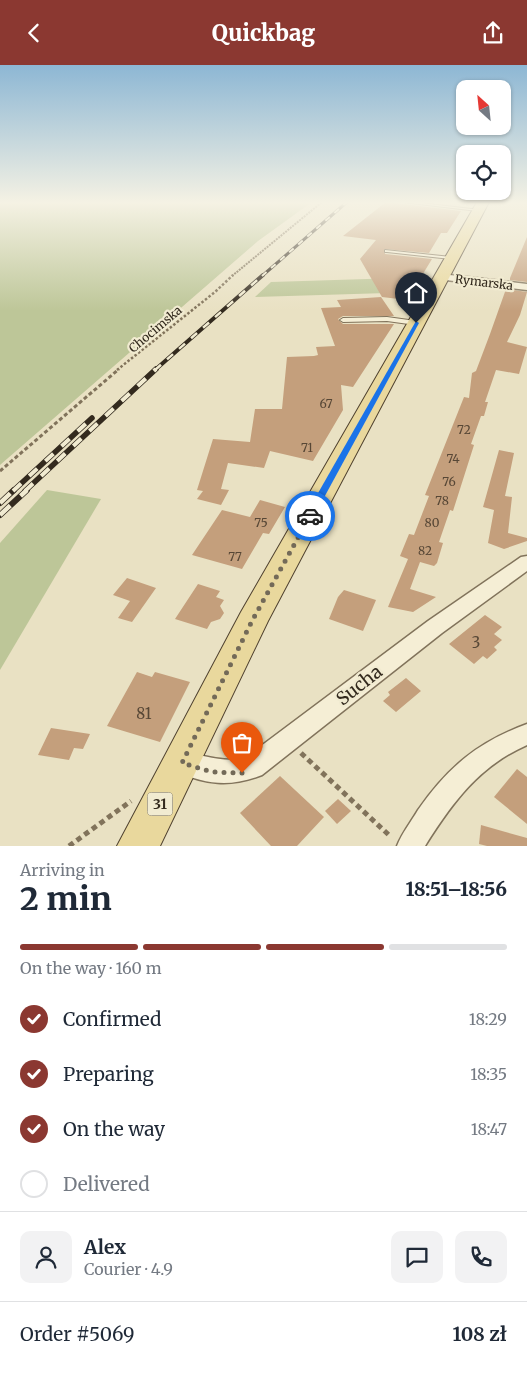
<!DOCTYPE html>
<html lang="en">
<head>
<meta charset="utf-8">
<style>
  :root { --surface:#fff; --page:#f2f2f3; --text:#1f2937; --muted:#747a83; --line:#e0e1e3; --accent:#8b3831 }
  body { margin:0; font-family:Merriweather,serif; background:var(--page); color:var(--text); height:100vh; display:flex; flex-direction:column; font-size:19px; white-space:nowrap }
  * { box-sizing:border-box; margin:0 }
  p { font-size:16px; color:var(--muted) }
  .icon { flex:none; width:28px; height:28px; fill:none; stroke:currentColor; stroke-width:2; stroke-linecap:round; stroke-linejoin:round }
  .map { position:relative; height:781px; overflow:hidden }
  .side { display:flex; flex-direction:column; background:var(--surface); flex:1 }
  .side>* { flex:none }
  .needle { width:32px; rotate:333deg }
  .buttons { position:absolute; left:456px; top:15px; display:grid; gap:10px }
  .buttons a { display:grid; place-items:center; width:55px; height:55px; border-radius:10px; background:var(--surface); box-shadow:0 1px 4px #0004; font-size:25px }
  .pin { position:absolute; display:grid; place-items:center; width:42px; height:42px; color:#fff; margin:-51px -21px; border-radius:50% 50% 50% 0; rotate:-45deg; box-shadow:0 0 5px #0007 }
  .pin .icon { rotate:45deg }
  .courier { position:absolute; display:grid; place-items:center; width:50px; height:50px; margin:-25px; border:4px solid #1a73e8; border-radius:50%; background:#fff; color:#222; box-shadow:0 1px 6px #0007 }
  .head em { font-style:normal; font-weight:800 }
  .head div { display:flex; flex-direction:column-reverse }
  .head { display:flex; align-items:center; justify-content:space-between; height:85px; padding:0 20px }
  h1 { font-size:32px; font-weight:800; line-height:38px }
  .bar { display:grid; grid-template-columns:repeat(4,1fr); gap:8px 5px; align-content:center; height:60px; padding:0 20px }
  .bar i { height:6px; border-radius:4px; background:var(--line) }
  .bar .current { background:var(--accent) }
  .bar p { grid-column:span 4 }
  .line { display:flex; align-items:center; gap:12px; padding:0 20px; border-top:1px solid var(--line) }
  .line div { flex:1 }
  .round { display:grid; place-items:center; flex:none; width:52px; height:52px; border-radius:10px; background:var(--page) }
  ol { padding:0 20px; list-style:none }
  li { display:flex; align-items:center; gap:15px; height:55px }
  li p { margin-inline-start:auto }
  li .icon { padding:5px; border-radius:50%; background:var(--accent); color:#fff; stroke-width:4 }
  li:last-child { color:var(--muted) }
  li i { width:28px; height:28px; border:2px solid var(--line); border-radius:50% }
  header { display:flex; justify-content:space-between; align-items:center; height:65px; padding:0 20px; background:var(--accent); color:#fff; font-size:22px; font-weight:800 }
  .map>svg:first-child { display:block }
  .green { fill:#bdc698 }
  .building { fill:#c49f7c }
  .lines { fill:none; stroke-linecap:round; stroke-linejoin:round }
  .lane-casing { stroke:#81735b; stroke-width:2 }
  .street-casing { stroke:#81735b; stroke-width:3 }
  .primary-casing { stroke:#4f412f; stroke-width:2 }
  .path-far3 { stroke:#81735b; stroke-width:2; stroke-dasharray:2 1; stroke-linecap:butt }
  .path-far2 { stroke:#81735b; stroke-width:2.5; stroke-dasharray:2.5 2; stroke-linecap:butt }
  .path-far1 { stroke:#81735b; stroke-width:3; stroke-dasharray:4 2.5; stroke-linecap:butt }
  .path { stroke:#81735b; stroke-width:5; stroke-dasharray:5.5 4; stroke-linecap:butt }
  .lane { fill:#f5eed5; fill-rule:evenodd }
  .street { fill:#f5eed5; fill-rule:evenodd }
  .primary { fill:#e9d89d; fill-rule:evenodd }
  .rail-far3-casing { stroke:#332a1e; stroke-width:3 }
  .rail-far2-casing { stroke:#332a1e; stroke-width:4 }
  .rail-far1-casing { stroke:#332a1e; stroke-width:5.5 }
  .rail-casing { stroke:#332a1e; stroke-width:6 }
  .rail-far3 { stroke:#f1ebd1; stroke-width:2; stroke-dasharray:6; stroke-linecap:butt }
  .rail-far2 { stroke:#f1ebd1; stroke-width:2.5; stroke-dasharray:8; stroke-linecap:butt }
  .rail-far1 { stroke:#f1ebd1; stroke-width:4; stroke-dasharray:11; stroke-linecap:butt }
  .rail { stroke:#f1ebd1; stroke-width:4.5; stroke-dasharray:14; stroke-linecap:butt }
  .route { fill:#1a73e8 }
  .done { stroke:#736a58; stroke-width:5; stroke-dasharray:0 9 }
  .labels { text-anchor:middle; dominant-baseline:central; stroke-width:4.5; stroke-linejoin:round; paint-order:stroke }
  .far-street-label { font-size:12px; fill:#332a1e; stroke:#f1ebd1 }
  .number-label { font-size:12px; fill:#574736 }
  .shield { fill:#f1ebd1; stroke:#6c6454; stroke-width:1 }
  .shield-label { font-size:14px; font-weight:bold; fill:#332a1e }
  .near-number-label { font-size:15px; fill:#574736 }
  .near-street-label { font-size:18px; fill:#332a1e; stroke:#f1ebd1 }
</style>
</head>
<body>
<header><svg class="icon" aria-label="back" viewBox="0 0 24 24"><path d="M15 5l-7 7 7 7"/></svg>Quickbag<svg class="icon" aria-label="share" viewBox="0 0 24 24"><path d="M12 15V3M7 8l5-5 5 5M5 13v7h14v-7"/></svg></header>
<div class="map">
<svg width="527" height="781" viewBox="0 0 527 781">
  <rect width="100%" height="100%" fill="#e9e1c3"/>
  <g class="green">
    <path d="M0,137H312L258,176L0,400Z"/>
    <path d="M399,213L426,217L420,227L255,232L271,217Z"/>
    <path d="M47,425L101,434L0,605V478Z"/>
  </g>
  <g class="building">
    <path d="M386,137L461,146L447,168H441L429,188L384,184L385,189L432,194L407,235L382,232L360,194L376,175L343,171Z"/>
    <path d="M527,172V217L510,215V213Z"/>
    <path d="M506,224L527,227L520,250L507,277L527,282L519,309L496,305L485,337H488L484,351H481L471,379L474,380L453,446L450,445L439,477L443,478L437,498L434,501L420,497L410,524L436,532L413,547L388,542L408,494L400,491L409,469L414,470L429,431L425,430L464,332L469,333L472,308L476,306L490,269Z"/>
    <path d="M381,232L394,251H343L338,254L343,259H394L353,322L341,320L343,345L313,396L270,386L264,403L228,398L221,424L229,425L221,440L197,434L203,426L197,425L213,374L250,377L255,344H282L287,292L314,291L318,290L316,282L335,281L321,243L341,242L337,235Z"/>
    <path d="M499,385L514,388L505,431L512,432L508,468L527,473V476L504,484L488,478L494,445L483,442Z"/>
    <path d="M260,435L285,442L269,469L263,468L242,504L192,490L222,445L250,452Z"/>
    <path d="M127,513L156,523L132,557L118,553L130,536L113,530Z"/>
    <path d="M198,519L220,526L216,532L224,535L220,541L224,548L220,554L211,557L207,564L175,554Z"/>
    <path d="M344,525L376,535L363,566L329,554L338,532Z"/>
    <path d="M485,550L502,562L494,569L502,575L494,582L497,585L487,594L483,591L474,599L449,579Z"/>
    <path d="M137,607L152,612L155,607L190,617L160,677L107,661Z"/>
    <path d="M406,613L421,626L396,647L383,636L390,630L388,627Z"/>
    <path d="M51,663L90,669L83,684L74,683L69,695L38,690Z"/>
    <path d="M517,704L527,712V759L494,732Z"/>
    <path d="M280,711L324,752L297,781H271L240,748Z"/>
    <path d="M338,734L351,746L337,759L325,746Z"/>
    <path d="M481,760L527,773V781H487L479,779Z"/>
  </g>
  <g class="lines">
    <defs>
      <g id="lane">
        <path d="M402,137H412L480,145L478,146Z"/>
        <path d="M385,185L451,192L453,193L451,194L387,187H385Z"/>
        <path d="M387,252L416,256L419,258L416,260L387,256L343,257L340,255L343,253Z"/>
      </g>
      <g id="street">
        <path d="M441,209L527,219V225L438,214L436,212Z"/>
        <path d="M527,491V506L442,568L262,710C229,723 206,719 174,706L170,698L174,690C190,683 219,700 245,693L428,556L521,492Z"/>
        <path d="M527,659V680C479,701 452,738 425,781H397C402,768 411,757 418,745C448,702 478,677 527,659Z"/>
      </g>
      <path id="primary" d="M477,137H489L268,556L160,781H117L241,547Z"/>
    </defs>
    <use href="#lane" class="lane-casing"/>
    <use href="#street" class="street-casing"/>
    <use href="#primary" class="primary-casing"/>
    <path class="path-far3" d="M232,211L322,137"/>
    <path class="path-far2" d="M117,305L215,227L233,210"/>
    <path class="path-far1" d="M0,406L119,304"/>
    <g class="path">
      <path d="M301,688L391,772"/>
      <path d="M69,781L131,736"/>
    </g>
    <use href="#lane" class="lane"/>
    <use href="#street" class="street"/>
    <use href="#primary" class="primary"/>
    <defs>
      <path id="rail-far3" d="M262,211L347,137"/>
      <path id="rail-far2" d="M155,305L263,210"/>
      <g id="rail-far1">
        <path d="M13,426L92,353"/>
        <path d="M25,426L156,304"/>
      </g>
      <g id="rail">
        <path d="M0,438L14,425"/>
        <path d="M0,450L27,425"/>
      </g>
    </defs>
    <use href="#rail-far3" class="rail-far3-casing"/>
    <use href="#rail-far2" class="rail-far2-casing"/>
    <use href="#rail-far1" class="rail-far1-casing"/>
    <use href="#rail" class="rail-casing"/>
    <use href="#rail-far3" class="rail-far3"/>
    <use href="#rail-far2" class="rail-far2"/>
    <use href="#rail-far1" class="rail-far1"/>
    <use href="#rail" class="rail"/>
  </g>
  <linearGradient id="sky" x2="0" y2="1"><stop stop-color="#8db7d4"/><stop offset="0.56" stop-color="#f5f2e4"/><stop offset="1" stop-color="#f5f2e4" stop-opacity="0"/></linearGradient>
  <rect width="527" height="246" fill="url(#sky)"/>
  <path class="route" d="M416,256L419,258L314,451L306,453L305,451Z"/>
  <g class="lines">
    <path class="done" d="M242,708L212,707L182,698L252,556L310,451"/>
  </g>
  <g class="labels">
    <g class="far-street-label">
      <text transform="translate(484 217) rotate(7)">Rymarska</text>
      <text transform="translate(155 264) rotate(-40)">Chocimska</text>
    </g>
    <g class="number-label">
      <text x="326" y="338">67</text>
      <text x="464" y="364">72</text>
      <text x="307" y="382">71</text>
      <text x="453" y="393">74</text>
      <text x="449" y="416">76</text>
      <text x="442" y="435">78</text>
      <text x="261" y="457">75</text>
      <text x="432" y="457">80</text>
      <text x="425" y="485">82</text>
      <text x="235" y="491">77</text>
    </g>
    <rect class="shield" x="147.5" y="727.5" width="25" height="23" rx="4"/>
    <g class="shield-label">
      <text x="160" y="739">31</text>
    </g>
    <g class="near-number-label">
      <text x="476" y="577">3</text>
      <text x="144" y="648">81</text>
    </g>
    <g class="near-street-label">
      <text transform="translate(359 620) rotate(-38)">Sucha</text>
    </g>
  </g>
</svg>
<div class="buttons">
<a><svg class="needle" viewBox="-14 -14 28 28"><path d="M0-13l5 13h-10z" fill="#e53935"/><path d="M0 13l5-13h-10z" fill="#747a83"/></svg></a>
<a><svg class="icon" aria-label="locate" viewBox="0 0 24 24"><circle cx="12" cy="12" r="6"/><path d="M12 2v4M12 18v4M2 12h4M18 12h4"/></svg></a>
</div>
<div class="pin" style="left:242px;top:708px;background:#ea580c"><svg class="icon" aria-label="bag" viewBox="0 0 24 24"><path d="M5 8h14l-1 12H6zM9 8a3 3 0 0 1 6 0"/></svg></div>
<div class="pin" style="left:416px;top:258px;background:#1f2937"><svg class="icon" aria-label="home" viewBox="0 0 24 24"><path d="M3 11l9-7 9 7M6 9v11h12V9"/></svg></div>
<div class="courier" style="left:310px;top:451px"><svg class="icon" aria-label="car" viewBox="0 0 24 24"><path d="M5 17H2v-5l4-1 3-4h7l3 4 3 1v5h-3M9 17h6M6 11h13"/><circle cx="7" cy="17" r="2"/><circle cx="17" cy="17" r="2"/></svg></div>
</div>
<section class="side">
<div class="head"><div><h1>2 min</h1><p>Arriving in</p></div><em>18:51–18:56</em></div>
<div class="bar"><i class="current"></i><i class="current"></i><i class="current"></i><i></i><p>On the way · 160 m</p></div>
<ol>
<li><svg class="icon" aria-label="check" viewBox="0 0 24 24"><path d="M5 12l5 5 9-10"/></svg>Confirmed<p>18:29</p></li>
<li><svg class="icon" aria-label="check" viewBox="0 0 24 24"><path d="M5 12l5 5 9-10"/></svg>Preparing<p>18:35</p></li>
<li><svg class="icon" aria-label="check" viewBox="0 0 24 24"><path d="M5 12l5 5 9-10"/></svg>On the way<p>18:47</p></li>
<li><i></i>Delivered</li>
</ol>
<div class="line" style="height:90px"><a class="round"><svg class="icon" aria-label="person" viewBox="0 0 24 24"><circle cx="12" cy="8" r="4"/><path d="M4 21q1-7 8-7t8 7"/></svg></a><div><b>Alex</b><p>Courier · 4.9</p></div><a class="round"><svg class="icon" aria-label="chat" viewBox="0 0 24 24"><path d="M4 5h16v11H9l-5 4z"/></svg></a><a class="round"><svg class="icon" aria-label="phone" viewBox="0 0 24 24"><path d="M5 4h4l2 5-3 2q2 4 5 5l2-3 5 2v4C11 20 4 13 5 4z"/></svg></a></div>
<div class="line" style="height:65px"><div>Order #5069</div><b>108 zł</b></div>
</section>
</body>
</html>
